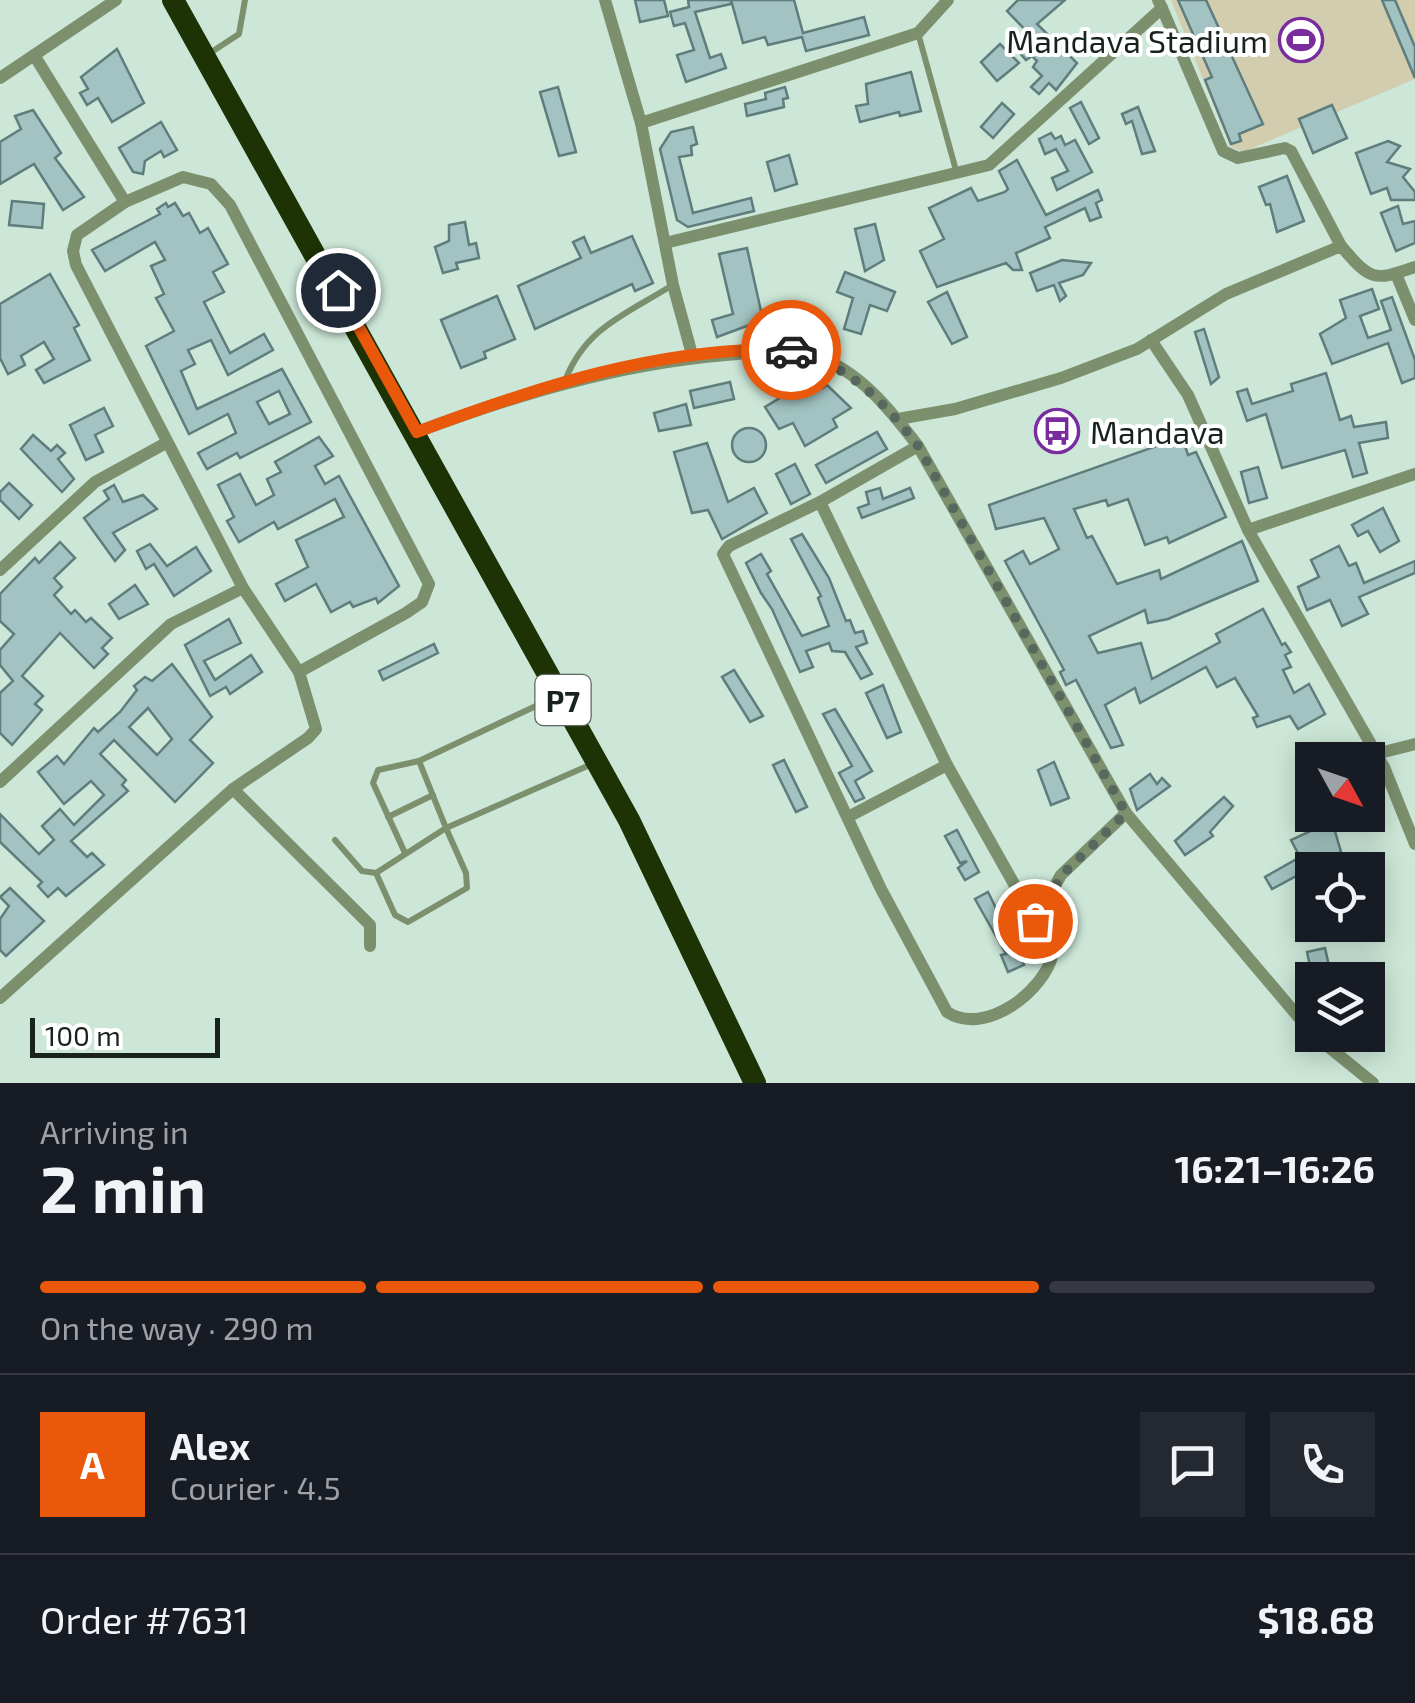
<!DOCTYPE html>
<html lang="en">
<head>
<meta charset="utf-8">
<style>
  :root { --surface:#171b24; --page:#242831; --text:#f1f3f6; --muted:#9ea1a6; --line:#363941; --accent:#ea580c }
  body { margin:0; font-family:"Exo 2",sans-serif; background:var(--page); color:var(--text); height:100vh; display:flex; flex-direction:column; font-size:38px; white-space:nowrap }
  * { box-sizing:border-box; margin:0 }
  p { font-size:32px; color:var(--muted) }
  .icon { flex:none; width:55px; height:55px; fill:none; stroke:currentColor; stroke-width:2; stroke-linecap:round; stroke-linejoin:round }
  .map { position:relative; height:1083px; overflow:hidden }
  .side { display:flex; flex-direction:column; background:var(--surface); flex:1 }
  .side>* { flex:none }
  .needle { width:65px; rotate:130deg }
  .tools { position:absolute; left:1295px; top:742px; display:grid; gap:20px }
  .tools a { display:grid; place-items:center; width:90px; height:90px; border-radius:0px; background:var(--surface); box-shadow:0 5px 25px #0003; font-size:50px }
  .scale { position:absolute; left:30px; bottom:25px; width:190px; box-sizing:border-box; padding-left:10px; border:5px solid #18231d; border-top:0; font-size:28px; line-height:35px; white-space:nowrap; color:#18231d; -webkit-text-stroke:8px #fff; paint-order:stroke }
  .pin { position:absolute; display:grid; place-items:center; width:85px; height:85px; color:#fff; margin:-42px; border:5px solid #fff; border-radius:50%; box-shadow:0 2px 10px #0007 }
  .courier { position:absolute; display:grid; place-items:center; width:100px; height:100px; margin:-50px; border:8px solid #ea580c; border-radius:50%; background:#fff; color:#222; box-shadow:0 2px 12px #0007 }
  .summary em { font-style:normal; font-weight:700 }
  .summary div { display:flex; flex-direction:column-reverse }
  .summary { display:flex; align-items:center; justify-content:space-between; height:170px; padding:0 40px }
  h1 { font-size:65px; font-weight:700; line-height:75px }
  .bar { display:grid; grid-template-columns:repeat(4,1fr); gap:15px 10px; align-content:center; height:120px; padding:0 40px }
  .bar i { height:12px; border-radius:8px; background:var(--line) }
  .bar .selected { background:var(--accent) }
  .bar p { grid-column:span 4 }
  .line { display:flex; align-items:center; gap:25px; padding:0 40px; border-top:2px solid var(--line) }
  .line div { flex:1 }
  .round { display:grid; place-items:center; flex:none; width:105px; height:105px; border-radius:0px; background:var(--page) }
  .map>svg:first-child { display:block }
  .green { fill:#d1cdae }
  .building { fill:#a2c3c1; stroke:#5f7d7c; stroke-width:2.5; fill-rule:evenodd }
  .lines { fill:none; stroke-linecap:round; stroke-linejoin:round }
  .lane { stroke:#7c906d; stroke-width:6 }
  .street { stroke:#7c906d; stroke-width:12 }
  .highway { stroke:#1d3205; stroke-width:22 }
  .done { stroke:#57685e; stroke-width:10; stroke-dasharray:0 18 }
  .route { stroke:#ea580c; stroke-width:12 }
  .labels { text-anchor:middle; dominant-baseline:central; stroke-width:8; stroke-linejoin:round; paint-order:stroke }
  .shield { fill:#fff; stroke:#5d6561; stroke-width:2.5 }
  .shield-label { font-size:30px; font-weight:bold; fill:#18231d }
  .poi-label { font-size:32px; fill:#18231d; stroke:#fff; text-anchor:end }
</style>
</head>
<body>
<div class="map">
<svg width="1415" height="1083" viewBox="0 0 1415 1083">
  <rect width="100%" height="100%" fill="#cce7d8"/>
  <path class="green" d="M1171,0H1415V79L1243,152L1230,146Z"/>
  <g class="building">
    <path d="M635,0H664L668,16L640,22Z"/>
    <path d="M688,0H731V4L695,12L710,58L721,54L726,68L686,82L677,55L694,50L685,23L674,26L670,12L689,7Z"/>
    <path d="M731,0H794L803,33L864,17L869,35L806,51L802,37L768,45L765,37L743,43Z"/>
    <path d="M1018,0H1065L1037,24L1077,63L1056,90L1049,83L1039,94L1031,87L1042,76L1033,67L1037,61L1032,56L1026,60L1019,52L1033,38L1007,11Z"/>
    <path d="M1178,0H1206L1263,124L1239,134L1241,141L1231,144L1205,80L1212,77Z"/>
    <path d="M1382,0H1395L1415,47V78Z"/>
    <path d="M1000,44L1019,63L997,81L981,62Z"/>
    <path d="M117,49L144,103L112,122L98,98L87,105L80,93L88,89L81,77Z"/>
    <path d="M911,72L921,111L900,116L899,112L860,122L856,106L868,104L866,84Z"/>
    <path d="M558,87L576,152L559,156L540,92Z"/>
    <path d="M785,87L788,98L783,99L784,107L747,116L745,104L766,99L765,93Z"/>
    <path d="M1081,102L1099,138L1089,144L1070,108Z"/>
    <path d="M1002,103L1014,114L993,138L981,127Z"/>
    <path d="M1332,105L1347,138L1313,153L1299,119Z"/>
    <path d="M1138,107L1155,151L1142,154L1132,121L1126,124L1122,114Z"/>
    <path d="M33,110L61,153L55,158L84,197L63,210L34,164L0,184V142L21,129L15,116Z"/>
    <path d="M161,122L177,150L164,157L161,151L145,161L143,174L133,172L119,148Z"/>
    <path d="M693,127L697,144L691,146L692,155L679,157L693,213L751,198L754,211L688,227L677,220L660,149L671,132Z"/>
    <path d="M1051,133L1055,139L1061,136L1065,145L1075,140L1092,172L1057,190L1052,178L1068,171L1056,149L1045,154L1039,139Z"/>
    <path d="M1388,141L1400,146L1387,162L1410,169L1403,177L1415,192V200H1391L1387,188L1371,194L1356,153Z"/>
    <path d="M789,155L797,184L775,191L767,162Z"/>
    <path d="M1017,160L1046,215L1098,190L1102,200L1096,203L1101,217L1090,221L1085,208L1045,227L1050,238L1016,253L1022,270H1013L1006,263L937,287L920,251L944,239L929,208L971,188L978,201L1005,192L1008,189L999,171Z"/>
    <path d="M1287,176L1304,221L1277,232L1270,204L1266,205L1259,187Z"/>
    <path d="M12,201L44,204L42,228L9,225Z"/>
    <path d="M166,203L168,207L175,203L183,216L189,213L200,233L208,228L228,264L213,272L224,292L204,302L230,353L264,334L273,350L228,375L211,340L188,350L195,364L181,371L197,409L282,369L311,422L240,458L237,453L207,469L198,453L236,433L228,414L189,434L146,346L174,331L156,298L164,294L151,266L165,260L155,242L105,271L92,250L160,214L157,209ZM279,391L290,414L269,424L257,402Z"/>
    <path d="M1398,206L1403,224L1415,221V243L1396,251L1381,213Z"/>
    <path d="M465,222L469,245L476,243L479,258L456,263L458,269L443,273L435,247L449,241V225Z"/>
    <path d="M875,224L884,260L865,271L855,229Z"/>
    <path d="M632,236L653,283L635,291L632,284L535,329L518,286L581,258L573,242L584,237L591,253Z"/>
    <path d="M747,248L763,320L717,337L712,320L733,314L719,254Z"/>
    <path d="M1062,260L1091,263L1083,275L1059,283L1066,296L1060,301L1054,285L1037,291L1030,273Z"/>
    <path d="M845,272L895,292L887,311L870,305L861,334L844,329L853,298L837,292Z"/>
    <path d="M50,274L79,325L74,328L90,360L44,383L36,370L54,359L44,342L21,356L25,365L8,374L0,358V304Z"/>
    <path d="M1372,289L1379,309L1360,316L1368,338L1391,330L1381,301L1392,297L1415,360V378L1402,383L1388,343L1332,364L1320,334L1346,318L1340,300Z"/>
    <path d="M947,292L967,337L952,344L928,302Z"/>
    <path d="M497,296L515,339L484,352L486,358L461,368L441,320Z"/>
    <path d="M1204,329L1219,377L1211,384L1195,332Z"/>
    <path d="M1326,373L1340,420L1351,416L1354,427L1386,422L1388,438L1359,443L1367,473L1353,477L1345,450L1282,468L1266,414L1247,421L1237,392L1247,389L1252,404L1293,391L1291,384Z"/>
    <path d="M810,380L812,384L818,380L823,388L827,385L851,408L833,419L837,427L805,446L793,423L779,429L765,407Z"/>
    <path d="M730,382L734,399L694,408L690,391Z"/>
    <path d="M686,404L691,425L659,431L654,413Z"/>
    <path d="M104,408L113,426L95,435L103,452L86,460L70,425Z"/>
    <circle cx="749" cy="445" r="17"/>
    <path d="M877,432L887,449L826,483L816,465Z"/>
    <path d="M33,435L51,451L57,445L65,453L58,459L74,479L62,492L21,449Z"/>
    <path d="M319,437L333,456L315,466L325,484L339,476L399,586L378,603L376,598L353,607L350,602L331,612L316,584L285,601L276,584L308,567L296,540L344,517L335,499L278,529L274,522L239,542L227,521L234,517L218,485L240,474L256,505L274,495L267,479L281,472L275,462Z"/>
    <path d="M1182,437L1188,455L1196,452L1226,517L1169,543L1167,537L1145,545L1128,499L1108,506L1106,500L1074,509L1087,538L1092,536L1117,584L1159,570L1161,579L1242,541L1258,581L1168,619L1148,623L1145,610L1089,636L1098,653L1141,643L1152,679L1220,642L1216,634L1263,609L1282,645L1285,643L1291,652L1285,655L1291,667L1283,670L1294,693L1309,684L1325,714L1298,729L1290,716L1257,727L1253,718L1258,716L1235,678L1217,687L1206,667L1140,703L1135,688L1105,705L1123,745L1111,748L1076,680L1066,685L1060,672L1064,670L1005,561L1023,551L1030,564L1059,549L1044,518L996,529L989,505Z"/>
    <path d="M707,443L728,502L754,488L767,513L722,539L708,510L692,513L674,452Z"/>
    <path d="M795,464L810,494L791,504L776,474Z"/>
    <path d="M1258,467L1267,498L1249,503L1241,472Z"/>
    <path d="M9,483L32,505L19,519L0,500V492Z"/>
    <path d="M114,485L123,502L143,495L157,509L113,533L125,550L115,561L84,518L109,499L104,491Z"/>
    <path d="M880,488L883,499L910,488L914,498L862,518L858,508L869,504L866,492Z"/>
    <path d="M1383,508L1399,541L1380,552L1368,531L1358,536L1352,525Z"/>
    <path d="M802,534L829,578L846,621L850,620L855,633L863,631L867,643L856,647L872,674L861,679L845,652L832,651L829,643L806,651L813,667L800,672L772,609L761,593L746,563L761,554L771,571L767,574L802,636L829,626L818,598L821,596L791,539Z"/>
    <path d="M60,542L75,558L54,578L62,587L54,595L71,614L75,610L86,622L91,618L112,638L102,648L108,654L94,668L60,633L22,676L43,696L35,704L42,710L12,745L0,733V693L13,681L0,665V650L14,634L0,621V594L35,558L39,563Z"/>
    <path d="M150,544L167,566L196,547L211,571L174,596L154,564L146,569L137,551Z"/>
    <path d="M1339,546L1349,566L1356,563L1364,583L1415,561V573L1359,597L1368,614L1342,626L1330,600L1307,610L1298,587L1319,577L1311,560Z"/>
    <path d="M135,585L148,604L119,619L109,604Z"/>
    <path d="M229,619L241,643L204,661L215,680L251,655L262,672L230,694L226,687L210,696L185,645Z"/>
    <path d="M434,644L438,653L383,680L379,671Z"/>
    <path d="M172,664L212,717L190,740L213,763L175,802L114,740L100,754L126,780L122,785L128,791L71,841L87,857L92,853L104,865L66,896L58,888L48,897L38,886L42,882L0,842V814L39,854L54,840L42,826L60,809L74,825L104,795L91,781L64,804L38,772L57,756L64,764L94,728L98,732L120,712L137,690L134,686L145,677L152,681ZM148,708L172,739L157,755L129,727Z"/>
    <path d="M734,670L763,716L750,722L722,677Z"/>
    <path d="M883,685L901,732L887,738L866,693Z"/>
    <path d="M835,709L872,771L855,781L864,798L855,802L839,773L852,766L823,714Z"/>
    <path d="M784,760L807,807L796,812L773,765Z"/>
    <path d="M1054,762L1069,798L1051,805L1038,770Z"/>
    <path d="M1150,774L1157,784L1162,778L1170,786L1137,810L1130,789Z"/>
    <path d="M1224,797L1233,806L1210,832L1213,836L1185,855L1175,841Z"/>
    <path d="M1332,821L1341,852L1272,889L1265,877L1300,857L1291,840Z"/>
    <path d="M957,830L979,872L965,880L958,868L967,861L960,863L945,836Z"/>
    <path d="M10,888L44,921L6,956L0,950V919L9,906L0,897Z"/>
    <path d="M988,892L1024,965L1008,972L1001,955L1006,954L975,899Z"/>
    <path d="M1325,948L1332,979L1313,980L1307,952Z"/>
  </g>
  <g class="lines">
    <g class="lane">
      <path d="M918,33L957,174"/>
      <path d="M207,55L239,34L245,0"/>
      <path d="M565,381C585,328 626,314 671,286"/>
      <path d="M388,817L433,795"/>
      <path d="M335,840L362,871L376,873L446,828L419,761"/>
      <path d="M405,853L373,783L378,770L419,761L555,697"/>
      <path d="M376,873L395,915L408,922L467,888L466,873L446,828L592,764"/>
    </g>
    <g class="street">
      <path d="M605,0L641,123L673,285L693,358"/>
      <path d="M1162,8L1223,151L1238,158L1285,148L1291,151L1341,246"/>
      <path d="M34,55L125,202"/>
      <path d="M0,78L116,0"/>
      <path d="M641,123L918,33L948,0"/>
      <path d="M183,177L211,184L230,205L429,584L422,602L406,613L299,672L243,588L76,265L73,251L77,235L125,202Z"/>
      <path d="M665,243L989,165L1162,8L1158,0"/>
      <path d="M1396,274L1415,320"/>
      <path d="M1151,340L1188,395L1248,530L1384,767L1415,844"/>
      <path d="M898,419L955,409L1061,378L1137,349L1226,294L1341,246C1370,280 1373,282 1415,267"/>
      <path d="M417,432C518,394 619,364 726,355C758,352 787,347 817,357C859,370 892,412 918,446L1126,813L1312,1033"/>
      <path d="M820,502L947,765L1053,953C1045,991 985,1037 947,1012L881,889L723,554L729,546L820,502L918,446"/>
      <path d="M1248,530L1415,474"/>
      <path d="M0,570L95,482L166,443"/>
      <path d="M1376,754L1415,744"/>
      <path d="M0,782L171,624L243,588"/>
      <path d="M233,789L370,925V946"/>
      <path d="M848,817L947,765"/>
      <path d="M1035,921L1061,875L1126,813"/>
      <path d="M0,998L233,789L308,738L316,729L299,672"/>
      <path d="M1314,1035L1373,1083"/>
    </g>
    <path class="highway" d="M173,0L629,820L755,1083"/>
  </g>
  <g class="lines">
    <path class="done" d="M791,350C847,364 883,400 918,446L1126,813L1062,875L1035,921"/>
    <path class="route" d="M338,290L417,432C534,388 664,345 791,350"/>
  </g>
  <defs>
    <symbol id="stadium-ring" viewBox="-11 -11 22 22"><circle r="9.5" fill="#fff" stroke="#782c9e" stroke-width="1.5"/><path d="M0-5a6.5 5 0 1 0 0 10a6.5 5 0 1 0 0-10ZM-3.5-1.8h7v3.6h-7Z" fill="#782c9e"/></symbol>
    <symbol id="bus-ring" viewBox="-11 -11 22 22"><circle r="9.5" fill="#fff" stroke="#782c9e" stroke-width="1.5"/><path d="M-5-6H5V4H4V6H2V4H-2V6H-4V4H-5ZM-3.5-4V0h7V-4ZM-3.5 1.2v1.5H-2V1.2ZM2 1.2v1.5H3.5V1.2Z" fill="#782c9e"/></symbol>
  </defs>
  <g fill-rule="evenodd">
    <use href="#stadium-ring" x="1276" y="15" width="50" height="50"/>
    <use href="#bus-ring" x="1032" y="406" width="50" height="50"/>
  </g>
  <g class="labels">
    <rect class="shield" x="535.5" y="675" width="55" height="50" rx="8"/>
    <g class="shield-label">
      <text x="563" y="700">P7</text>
    </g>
    <g class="poi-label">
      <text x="1268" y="40">Mandava Stadium</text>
      <text x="1090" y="431" text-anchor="start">Mandava</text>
    </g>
  </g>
</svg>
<div class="tools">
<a><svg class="needle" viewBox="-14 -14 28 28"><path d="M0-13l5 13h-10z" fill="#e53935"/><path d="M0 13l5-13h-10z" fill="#9ea1a6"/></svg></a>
<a><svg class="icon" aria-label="locate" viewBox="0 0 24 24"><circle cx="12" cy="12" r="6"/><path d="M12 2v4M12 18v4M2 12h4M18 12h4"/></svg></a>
<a><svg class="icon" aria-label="layers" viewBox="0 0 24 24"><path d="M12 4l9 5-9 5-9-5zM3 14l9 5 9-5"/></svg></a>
</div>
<div class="scale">100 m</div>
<div class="pin" style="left:1035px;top:921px;background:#ea580c"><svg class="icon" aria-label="bag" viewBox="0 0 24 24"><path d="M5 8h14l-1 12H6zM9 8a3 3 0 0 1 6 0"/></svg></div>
<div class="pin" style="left:338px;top:290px;background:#1f2937"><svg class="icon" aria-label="home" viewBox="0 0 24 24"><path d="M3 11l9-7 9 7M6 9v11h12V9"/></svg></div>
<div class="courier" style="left:791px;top:350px"><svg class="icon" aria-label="car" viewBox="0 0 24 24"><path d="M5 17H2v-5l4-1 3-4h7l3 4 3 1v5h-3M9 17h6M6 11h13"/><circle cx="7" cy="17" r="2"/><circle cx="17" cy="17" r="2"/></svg></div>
</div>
<section class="side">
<div class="summary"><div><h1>2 min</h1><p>Arriving in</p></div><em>16:21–16:26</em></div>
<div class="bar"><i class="selected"></i><i class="selected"></i><i class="selected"></i><i></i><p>On the way · 290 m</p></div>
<div class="line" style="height:180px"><b class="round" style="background:var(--accent);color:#fff">A</b><div><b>Alex</b><p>Courier · 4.5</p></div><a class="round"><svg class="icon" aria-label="chat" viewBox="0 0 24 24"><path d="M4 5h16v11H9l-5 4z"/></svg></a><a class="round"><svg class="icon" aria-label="phone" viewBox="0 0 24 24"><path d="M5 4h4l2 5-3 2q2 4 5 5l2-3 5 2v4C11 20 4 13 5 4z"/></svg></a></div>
<div class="line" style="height:130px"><div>Order #7631</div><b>$18.68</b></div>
</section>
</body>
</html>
